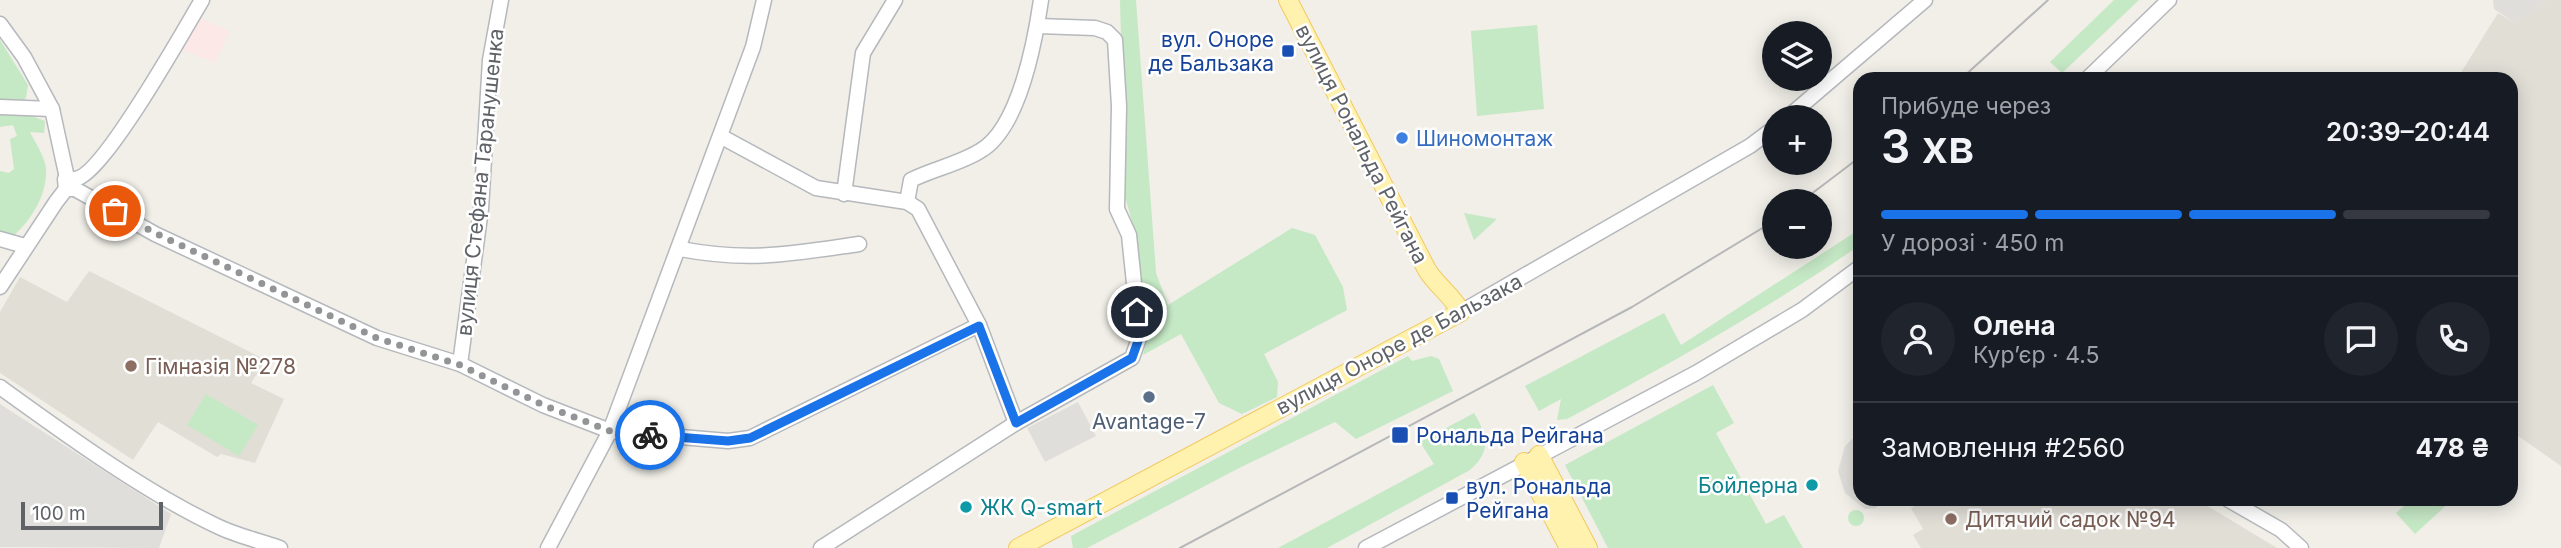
<!DOCTYPE html>
<html lang="uk">
<head>
<meta charset="utf-8">
<style>
  :root { --surface:#171b24; --page:#20242c; --text:#f1f3f6; --muted:#9ea1a6; --line:#363941; --accent:#1a73e8 }
  body { margin:0; font-family:Inter,sans-serif; background:var(--page); color:var(--text); height:100vh; display:flex; flex-direction:column; font-size:26px; white-space:nowrap }
  * { box-sizing:border-box; margin:0 }
  p { font-size:23px; color:var(--muted) }
  .icon { flex:none; width:38px; height:38px; fill:none; stroke:currentColor; stroke-width:2; stroke-linecap:round; stroke-linejoin:round }
  .map { position:relative; flex:1; overflow:hidden }
  .side { position:absolute; left:1853px; top:72px; width:665px; height:434px; display:flex; flex-direction:column; background:var(--surface); border-radius:21px; box-shadow:0 4px 18px #0003 }
  .side>* { flex:none }
  .tools { position:absolute; left:1762px; top:21px; display:grid; gap:14px }
  .tools a { display:grid; place-items:center; width:70px; height:70px; border-radius:50%; background:var(--surface); box-shadow:0 4px 18px #0003; font-size:35px }
  .scale { position:absolute; left:21px; bottom:18px; width:142px; box-sizing:border-box; padding-left:7px; border:4px solid #5f6368; border-top:0; font-size:19px; line-height:24px; white-space:nowrap; color:#5f6368; -webkit-text-stroke:5px #fff; paint-order:stroke }
  .pin { position:absolute; display:grid; place-items:center; width:60px; height:60px; color:#fff; margin:-30px; border:4px solid #fff; border-radius:50%; box-shadow:0 2px 7px #0007 }
  .courier { position:absolute; display:grid; place-items:center; width:70px; height:70px; margin:-35px; border:5px solid #1a73e8; border-radius:50%; background:#fff; color:#222; box-shadow:0 2px 9px #0007 }
  .overview em { font-style:normal; font-weight:600 }
  .overview div { display:flex; flex-direction:column-reverse }
  .overview { display:flex; align-items:center; justify-content:space-between; height:119px; padding:0 28px }
  h1 { font-size:46px; font-weight:600; line-height:52px }
  .bar { display:grid; grid-template-columns:repeat(4,1fr); gap:10px 7px; align-content:center; height:84px; padding:0 28px }
  .bar i { height:9px; border-radius:5px; background:var(--line) }
  .bar .active { background:var(--accent) }
  .bar p { grid-column:span 4 }
  .line { display:flex; align-items:center; gap:18px; padding:0 28px; border-top:2px solid var(--line) }
  .line div { flex:1 }
  .round { display:grid; place-items:center; flex:none; width:74px; height:74px; border-radius:37px; background:var(--page) }
  .map>svg:first-child { display:block }
  .industrial { fill:#e0deda }
  .education { fill:#e1ded6 }
  .medical { fill:#fce8e6 }
  .green { fill:#c5e8c5 }
  .lines { fill:none; stroke-linecap:round; stroke-linejoin:round }
  .minor-casing { stroke:#b5b8bc; stroke-width:17 }
  .major-casing { stroke:#f2c960; stroke-width:20 }
  .minor { stroke:#fff; stroke-width:14 }
  .major { stroke:#fff2af; stroke-width:18 }
  .tram { stroke:#b6b7b8; stroke-width:2 }
  .done { stroke:#929495; stroke-width:7; stroke-dasharray:0 12.6 }
  .route { stroke:#1a73e8; stroke-width:9 }
  .transit-dot { fill:#1a4fb4; stroke:#fff; stroke-width:2.5 }
  .shop-dot { fill:#3f7fe0; stroke:#fff; stroke-width:2.5 }
  .education-dot { fill:#8d6e63; stroke:#fff; stroke-width:2.5 }
  .service-dot { fill:#5c6f8a; stroke:#fff; stroke-width:2.5 }
  .culture-dot { fill:#0f9aa8; stroke:#fff; stroke-width:2.5 }
  .labels { text-anchor:middle; dominant-baseline:central; stroke-width:5; stroke-linejoin:round; paint-order:stroke }
  .transit-label { font-size:21px; fill:#164399; stroke:#fff; text-anchor:start }
  .shop-label { font-size:21px; fill:#366cbe; stroke:#fff; text-anchor:start }
  .street-label { font-size:21px; fill:#5f6368; stroke:#fff }
  .education-label { font-size:21px; fill:#785e54; stroke:#fff; text-anchor:start }
  .service-label { font-size:21px; fill:#4e5e75; stroke:#fff }
  .culture-label { font-size:21px; fill:#0d838f; stroke:#fff; text-anchor:end }
</style>
</head>
<body>
<div class="map">
<svg width="2561" height="548" viewBox="0 0 2561 548">
  <rect width="100%" height="100%" fill="#f1efe8"/>
  <g class="industrial">
    <path d="M2493,0H2546L2526,20L2515,23L2494,9Z"/>
    <path d="M1078,402L1096,436L1045,462L1027,428Z"/>
    <path d="M0,404L171,514L159,548L0,547Z"/>
    <path d="M1860,436V499H1890L1875,508L1865,509L1845,493L1838,471L1845,446L1852,439Z"/>
  </g>
  <g class="education">
    <path d="M2546,0H2561V466L2511,431V79H2457L2498,13L2515,23L2520,17L2526,19Z"/>
    <path d="M89,271L266,360L251,383L284,399L255,463L221,454L217,457L158,422L133,460L0,373V312L20,277L67,302Z"/>
    <path d="M1928,499H2196L2277,548H1921L1913,535L1923,529L1911,508Z"/>
  </g>
  <path class="medical" d="M199,18L230,31L215,63L182,49Z"/>
  <g class="green">
    <path d="M1120,0H1136L1156,273L1168,305L1292,228L1315,235L1343,287L1347,310L1264,354L1278,382L1277,397L1242,414L1219,403L1181,334L1143,355L1149,329L1135,233L1125,196Z"/>
    <path d="M2114,0H2139L2062,73L2050,62Z"/>
    <path d="M1537,25L1544,109L1477,116L1471,31Z"/>
    <path d="M0,40L28,85L26,98L20,103L0,102Z"/>
    <path d="M0,112L29,115L45,121L44,133L30,132C35,142 45,157 46,168C48,195 29,225 8,240L0,235V171L9,173L14,169L10,139L17,136L13,125L0,127Z"/>
    <path d="M1464,213L1497,219L1474,240Z"/>
    <path d="M1860,229V245C1766,310 1668,365 1567,419L1557,420L1561,399L1539,411L1525,386L1664,313L1681,345Z"/>
    <path d="M1408,356L1412,361L1431,356L1439,359L1453,391L1356,439L1335,422L1241,467L1087,548H1073L1071,536Z"/>
    <path d="M1713,385L1734,423L1716,433L1766,524L1784,515L1803,548H1608L1565,465Z"/>
    <path d="M206,394L258,425L239,456L187,425Z"/>
    <path d="M1474,413C1487,435 1492,451 1470,470L1327,548H1278L1434,464L1420,442Z"/>
    <path d="M2412,499H2453L2415,534L2396,513Z"/>
    <circle cx="1856" cy="518" r="8"/>
  </g>
  <g class="lines">
    <defs>
      <g id="minor">
        <path d="M0,24L24,57L52,109L67,178"/>
        <path d="M2087,79L2169,0"/>
        <path d="M0,107L52,109"/>
        <path d="M1788,117L1925,0"/>
        <path d="M722,137L816,188L907,202L918,209L979,325L1016,423"/>
        <path d="M66,189L65,179C69,178 72,180 75,179C103,176 185,28 202,0"/>
        <path d="M75,189L155,234L377,338L460,364L543,405L610,431L728,441L750,438L979,325"/>
        <path d="M844,194L863,53L895,0"/>
        <path d="M907,202L911,180C933,169 959,164 980,151C1019,129 1035,41 1041,0"/>
        <path d="M0,239L25,246"/>
        <path d="M680,249C750,262 790,254 859,244"/>
        <path d="M0,287L56,202L66,189H74"/>
        <path d="M1461,312L1750,146L1774,128"/>
        <path d="M460,364L481,209L490,60L501,0"/>
        <path d="M0,387C65,434 146,493 219,527C238,536 260,541 280,548"/>
        <path d="M2227,499L2281,530L2301,548"/>
        <path d="M548,548L610,431L753,47L764,0"/>
        <path d="M821,548L1016,423L1132,358L1142,330L1137,312L1129,235L1117,209L1119,106L1115,40L1107,32L1095,28L1038,26"/>
        <path d="M1366,548L1696,373L1802,310L1860,267"/>
      </g>
      <g id="major">
        <path d="M1539,455L1588,548"/>
        <path d="M1524,462L1569,548"/>
        <path d="M1018,548L1461,312C1452,295 1437,286 1427,270L1288,0"/>
      </g>
    </defs>
    <use href="#minor" class="minor-casing"/>
    <use href="#major" class="major-casing"/>
    <use href="#minor" class="minor"/>
    <use href="#major" class="major"/>
    <g class="tram">
      <path d="M1961,79L2048,0"/>
      <path d="M1802,201L1860,157"/>
      <path d="M1180,548L1632,307L1774,221"/>
    </g>
  </g>
  <g class="lines">
    <path class="done" d="M115,211L155,233L377,338L460,365L543,405L610,431L650,435"/>
    <path class="route" d="M650,435L728,441L750,438L979,326L1016,423L1132,358L1142,330L1137,312"/>
  </g>
  <g class="transit-dot">
    <rect x="1281" y="44" width="14" height="14" rx="3.5"/>
    <rect x="1391" y="426" width="18" height="18" rx="3.5"/>
    <rect x="1445" y="491" width="14" height="14" rx="3.5"/>
  </g>
  <circle class="shop-dot" cx="1402" cy="138" r="7"/>
  <g class="education-dot">
    <circle cx="131" cy="366" r="7"/>
    <circle cx="1951" cy="519" r="7"/>
  </g>
  <circle class="service-dot" cx="1149" cy="397" r="7"/>
  <g class="culture-dot">
    <circle cx="1812" cy="485" r="7"/>
    <circle cx="966" cy="507" r="7"/>
  </g>
  <g class="labels">
    <g class="transit-label">
      <text x="1274" y="39" text-anchor="end">вул. Оноре<tspan x="1274" dy="24">де Бальзака</tspan></text>
      <text x="1416" y="435">Рональда Рейгана</text>
      <text x="1466" y="486">вул. Рональда<tspan x="1466" dy="24">Рейгана</tspan></text>
    </g>
    <g class="shop-label">
      <text x="1416" y="138">Шиномонтаж</text>
    </g>
    <g class="street-label">
      <text transform="translate(1362 144) rotate(63)">вулиця Рональда Рейгана</text>
      <text transform="translate(480 182) rotate(-84)">вулиця Стефана Таранушенка</text>
      <text transform="translate(1399 344) rotate(-28)">вулиця Оноре де Бальзака</text>
    </g>
    <g class="education-label">
      <text x="145" y="366">Гімназія №278</text>
      <text x="1965" y="519">Дитячий садок №94</text>
    </g>
    <g class="service-label">
      <text x="1149" y="421">Avantage-7</text>
    </g>
    <g class="culture-label">
      <text x="1798" y="485">Бойлерна</text>
      <text x="980" y="507" text-anchor="start">ЖК Q-smart</text>
    </g>
  </g>
</svg>
<div class="tools">
<a><svg class="icon" aria-label="layers" viewBox="0 0 24 24"><path d="M12 4l9 5-9 5-9-5zM3 14l9 5 9-5"/></svg></a>
<a>+</a>
<a>−</a>
</div>
<div class="scale">100 m</div>
<div class="pin" style="left:115px;top:211px;background:#ea580c"><svg class="icon" aria-label="bag" viewBox="0 0 24 24"><path d="M5 8h14l-1 12H6zM9 8a3 3 0 0 1 6 0"/></svg></div>
<div class="pin" style="left:1137px;top:312px;background:#1f2937"><svg class="icon" aria-label="home" viewBox="0 0 24 24"><path d="M3 11l9-7 9 7M6 9v11h12V9"/></svg></div>
<div class="courier" style="left:650px;top:435px"><svg class="icon" aria-label="bike" viewBox="0 0 24 24"><circle cx="6" cy="16" r="4"/><circle cx="18" cy="16" r="4"/><path d="M6 16l4-8h5l3 8M10 8l3 8H6M13 5h3"/></svg></div>
<section class="side">
<div class="overview"><div><h1>3 хв</h1><p>Прибуде через</p></div><em>20:39–20:44</em></div>
<div class="bar"><i class="active"></i><i class="active"></i><i class="active"></i><i></i><p>У дорозі · 450 m</p></div>
<div class="line" style="height:126px"><a class="round"><svg class="icon" aria-label="person" viewBox="0 0 24 24"><circle cx="12" cy="8" r="4"/><path d="M4 21q1-7 8-7t8 7"/></svg></a><div><b>Олена</b><p>Кур’єр · 4.5</p></div><a class="round"><svg class="icon" aria-label="chat" viewBox="0 0 24 24"><path d="M4 5h16v11H9l-5 4z"/></svg></a><a class="round"><svg class="icon" aria-label="phone" viewBox="0 0 24 24"><path d="M5 4h4l2 5-3 2q2 4 5 5l2-3 5 2v4C11 20 4 13 5 4z"/></svg></a></div>
<div class="line" style="height:91px"><div>Замовлення #2560</div><b>478 ₴</b></div>
</section>
</div>
</body>
</html>
